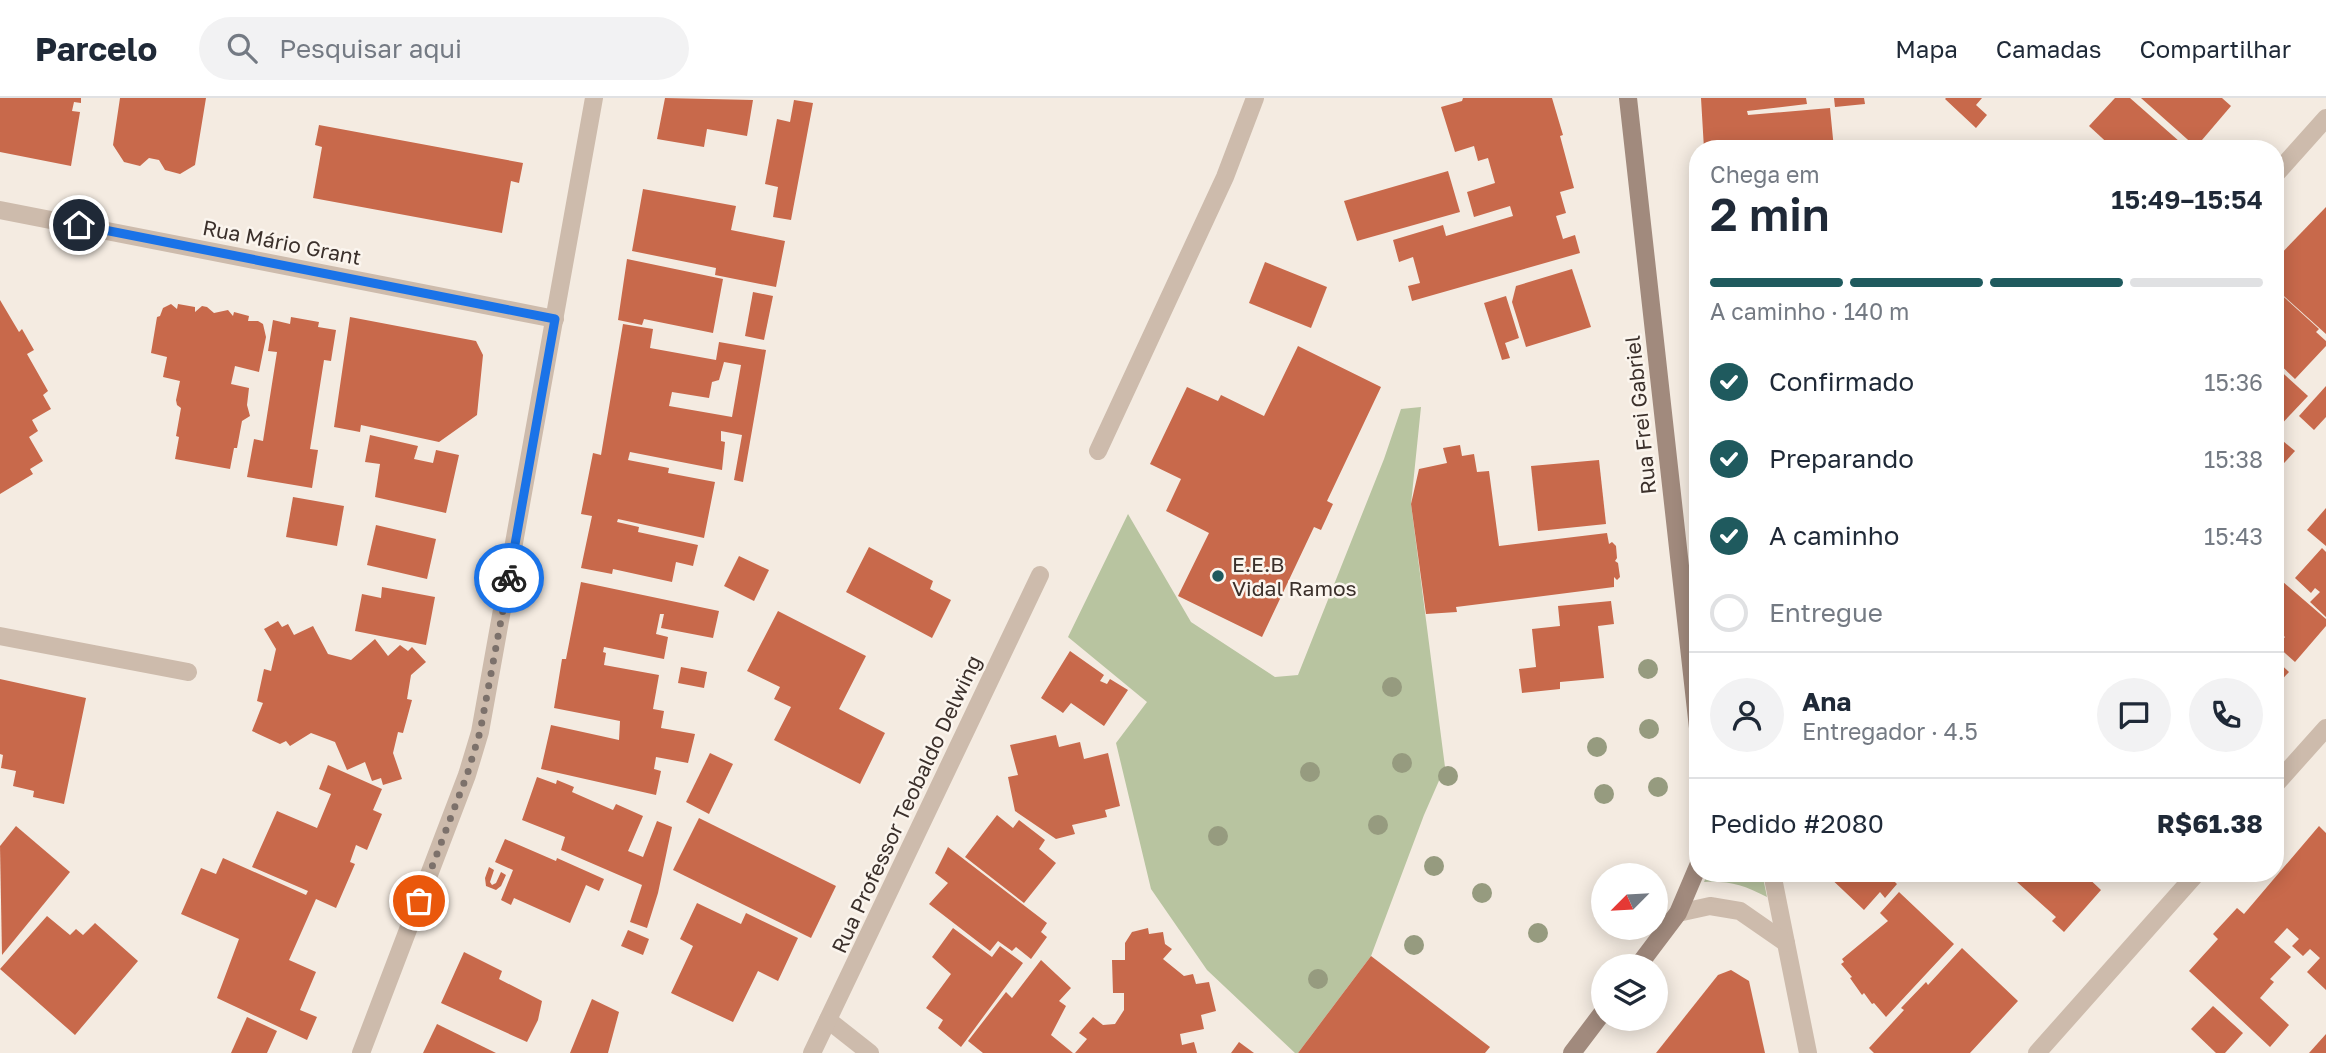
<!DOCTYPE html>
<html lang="pt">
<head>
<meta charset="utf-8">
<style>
  :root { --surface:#fff; --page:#f2f2f3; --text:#1f2937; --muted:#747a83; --line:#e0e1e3; --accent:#1f5a5e }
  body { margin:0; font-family:"Golos Text",sans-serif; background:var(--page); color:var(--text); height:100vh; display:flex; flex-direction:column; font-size:26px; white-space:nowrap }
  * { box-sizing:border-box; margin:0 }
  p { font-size:23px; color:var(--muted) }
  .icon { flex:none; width:38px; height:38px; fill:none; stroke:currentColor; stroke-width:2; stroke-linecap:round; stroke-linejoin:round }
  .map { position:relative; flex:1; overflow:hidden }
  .drawer { position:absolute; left:1689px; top:42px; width:595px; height:742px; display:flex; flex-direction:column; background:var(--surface); border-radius:28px; box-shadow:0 4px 18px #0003 }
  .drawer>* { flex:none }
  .needle { width:46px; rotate:246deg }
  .controls { position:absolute; left:1591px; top:765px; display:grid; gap:14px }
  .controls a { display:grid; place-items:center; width:77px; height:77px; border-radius:50%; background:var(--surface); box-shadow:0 4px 18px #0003; font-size:35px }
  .pin { position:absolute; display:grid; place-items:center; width:60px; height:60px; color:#fff; margin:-30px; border:4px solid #fff; border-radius:50%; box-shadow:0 2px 7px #0007 }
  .courier { position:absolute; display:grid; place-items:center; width:70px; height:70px; margin:-35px; border:5px solid #1a73e8; border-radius:50%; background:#fff; color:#222; box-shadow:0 2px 9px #0007 }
  .summary em { font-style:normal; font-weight:600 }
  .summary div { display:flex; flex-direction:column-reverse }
  .summary { display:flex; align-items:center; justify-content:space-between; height:119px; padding:0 21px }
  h1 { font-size:46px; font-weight:600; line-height:52px }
  .bar { display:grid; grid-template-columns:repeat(4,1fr); gap:10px 7px; align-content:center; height:84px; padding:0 21px }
  .bar i { height:9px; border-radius:5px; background:var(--line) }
  .bar .on { background:var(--accent) }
  .bar p { grid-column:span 4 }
  .line { display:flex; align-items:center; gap:18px; padding:0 21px; border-top:2px solid var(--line) }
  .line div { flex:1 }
  .round { display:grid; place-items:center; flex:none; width:74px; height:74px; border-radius:37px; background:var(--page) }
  ol { padding:0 21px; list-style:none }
  li { display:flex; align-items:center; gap:21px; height:77px }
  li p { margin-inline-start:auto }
  li .icon { padding:7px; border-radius:50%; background:var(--accent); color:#fff; stroke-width:4 }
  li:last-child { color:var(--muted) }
  li i { width:38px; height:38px; border:4px solid var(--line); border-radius:50% }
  header { display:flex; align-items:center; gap:42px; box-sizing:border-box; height:98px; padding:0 35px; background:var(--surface); border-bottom:2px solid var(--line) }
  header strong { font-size:33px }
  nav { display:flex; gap:38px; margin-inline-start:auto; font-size:24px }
  .search { width:490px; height:63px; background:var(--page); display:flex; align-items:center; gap:18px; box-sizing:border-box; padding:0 24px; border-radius:38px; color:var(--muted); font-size:26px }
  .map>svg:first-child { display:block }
  .green { fill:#b8c4a0 }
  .building { fill:#c8694b; fill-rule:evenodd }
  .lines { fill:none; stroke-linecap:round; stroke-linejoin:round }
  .minor { stroke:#cdbbac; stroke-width:18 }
  .tertiary { stroke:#cdbbac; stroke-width:18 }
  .secondary { stroke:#a18a7d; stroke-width:18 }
  .tree { fill:#969b7f }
  .done { stroke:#7c716b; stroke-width:7; stroke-dasharray:0 12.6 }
  .route { stroke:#1a73e8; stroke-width:9 }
  .poi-dot { fill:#1f5a5e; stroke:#fbf5ee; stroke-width:2.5 }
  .labels { text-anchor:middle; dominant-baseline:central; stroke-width:5; stroke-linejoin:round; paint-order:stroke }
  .street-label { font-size:21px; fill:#3b302b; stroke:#fbf5ee }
  .poi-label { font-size:21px; fill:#3b302b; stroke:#fbf5ee; text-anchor:start }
</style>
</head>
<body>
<header>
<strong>Parcelo</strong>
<div class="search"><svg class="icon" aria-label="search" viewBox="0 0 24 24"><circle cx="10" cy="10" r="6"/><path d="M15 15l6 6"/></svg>Pesquisar aqui</div>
<nav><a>Mapa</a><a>Camadas</a><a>Compartilhar</a></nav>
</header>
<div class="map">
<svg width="2326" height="955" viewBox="0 0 2326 955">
  <rect width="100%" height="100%" fill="#f4ebe1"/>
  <g class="green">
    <path d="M1421,309L1411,406L1445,669L1424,717L1371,858L1298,955H1295L1207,872L1151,791L1116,645L1147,604L1068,539L1128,416L1191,524L1275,579L1298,577L1384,361L1401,311Z"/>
    <path d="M1708,775H1762L1767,799C1743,787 1731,783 1704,784Z"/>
  </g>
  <g class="building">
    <path d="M0,0H81V5L74,4L72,13L80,14L71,68L0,54Z"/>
    <path d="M120,0H206L195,67L180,76L165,72L159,62L149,60L140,68L124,64L113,47Z"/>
    <path d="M665,0L753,2L747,38L707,31L704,49L657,41Z"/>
    <path d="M1463,0H1552L1563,37L1560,38L1574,90L1560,94L1566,115L1556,118L1563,141L1575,137L1580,155L1412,203L1408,188L1420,185L1413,159L1399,164L1393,142L1443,127L1446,138L1513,118L1510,108L1474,119L1467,94L1495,85L1488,60L1478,63L1474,48L1455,54L1441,9L1462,3Z"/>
    <path d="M1701,0H1806L1807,6L1747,13L1748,17L1830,10L1834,51H1704Z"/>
    <path d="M1834,0H1864L1865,6L1835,9Z"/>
    <path d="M1946,0H1982L1976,7L1987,17L1976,30L1945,1Z"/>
    <path d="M2115,0H2130L2188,51H2114L2089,28Z"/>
    <path d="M2141,0H2222L2231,8L2196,49Z"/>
    <path d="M794,2L813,5L791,122L773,119L778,89L765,86L777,21L790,24Z"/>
    <path d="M319,27L523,65L519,85L511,83L502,135L313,100L322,49L315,47Z"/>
    <path d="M1448,73L1460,114L1357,143L1344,103Z"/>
    <path d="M643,91L736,108L731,132L785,143L776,189L715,177L716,170L632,153Z"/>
    <path d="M2326,109V236L2275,190V162Z"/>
    <path d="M627,161L723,181L713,235L644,221L642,227L618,222Z"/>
    <path d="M1265,164L1327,189L1311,230L1249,205Z"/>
    <path d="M1572,171L1591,229L1526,249L1512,204L1516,188Z"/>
    <path d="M2275,191L2319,231L2316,234L2326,243V248L2295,281L2275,262Z"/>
    <path d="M753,194L773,198L764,242L745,238Z"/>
    <path d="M1506,198L1519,240L1505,245L1510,260L1502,262L1484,205Z"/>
    <path d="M0,202L19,234L22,231L34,252L27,256L48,293L43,297L51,311L32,322L38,333L29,339L43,363L30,371L33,376L0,396Z"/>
    <path d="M171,206L177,211L178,206L195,209V214L202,208L207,209L214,215L228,212L233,218L234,214L249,218L248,223H258L263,226L266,239L259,274L235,268L231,286L249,290L247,307L250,318L242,323L237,350H234L230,371L175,361L179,339L176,338L181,310L177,307L176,302L180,283L163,279L167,259L151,255L157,219L160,218L163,210Z"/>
    <path d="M291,219L319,224L318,229L336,232L331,263L324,262L310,351L318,352L312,390L247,379L254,341L263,343L277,254L268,253L273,222L290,226Z"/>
    <path d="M350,219L476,243L483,257L477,317L439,344L361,327L360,334L334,329Z"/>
    <path d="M623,226L653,231L650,250L716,262L719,244L766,252L743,384L734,382L742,337L721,333V343L725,344L722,372L630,354L628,362L669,370L668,375L715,384L704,440L618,421L617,424L639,429L638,434L698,447L693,468L676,464L672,484L613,471L612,476L581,470L592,418L581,416L593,355L601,357ZM724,264L741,267L732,319L669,308L672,294L709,300L712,284L719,282Z"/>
    <path d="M1298,248L1381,289L1327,403L1333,406L1321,432L1314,429L1262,539L1178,498L1209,435L1166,413L1181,381L1150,366L1187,289L1218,303L1221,297L1264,318Z"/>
    <path d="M2275,268L2308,298L2275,333Z"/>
    <path d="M2326,288V319L2314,332L2299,318Z"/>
    <path d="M370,337L418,348L414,361L433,365L436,352L459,357L446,415L375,399L380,366L365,364Z"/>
    <path d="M2283,343L2295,353L2275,375V351Z"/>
    <path d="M1460,347L1462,358L1474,356L1477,374L1489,373L1499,448L1607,435L1609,446L1612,444L1616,448L1617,460L1615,463L1618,465L1620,479L1617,482L1614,479V489L1456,509L1457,514L1426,516L1411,406L1419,371L1447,365L1443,350Z"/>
    <path d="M1599,362L1606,426L1538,433L1531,368Z"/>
    <path d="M293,399L344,408L337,448L286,439Z"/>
    <path d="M2326,410V448L2307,432Z"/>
    <path d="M376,427L436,441L427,481L367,467Z"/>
    <path d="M869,449L933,483L930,491L951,502L932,540L846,494Z"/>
    <path d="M2322,450L2326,454V519L2310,504L2320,494L2315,490L2311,495L2295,480Z"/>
    <path d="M739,458L769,472L754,503L724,488Z"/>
    <path d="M2275,477L2326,521V528L2295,564L2277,548L2285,539L2275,530Z"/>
    <path d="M581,484L719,513L713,540L661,530L664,516H660L656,536L668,539L664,561L604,549L603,554L606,555L604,567L659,577L653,611L664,613L661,630L695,636L688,665L656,659L654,671L661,673L656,697L541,671L551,627L619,642L620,623L554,610L562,561H566Z"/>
    <path d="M382,489L435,499L426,547L355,533L362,496L381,500Z"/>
    <path d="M1611,503L1614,526L1598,528L1604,580L1560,584V591L1522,595L1519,571L1536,569L1532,531L1560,528L1558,508Z"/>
    <path d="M778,513L866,558L839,611L885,635L860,686L774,642L791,609L774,601L780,589L747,573Z"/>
    <path d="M278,523L282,529L288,526L294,537L313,528L328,556L351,562L375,541L388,558L400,547L408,553L412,549L426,564L411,577L407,601L412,602L403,635L398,634L393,655L402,681L383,687L381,680L372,683L365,664L347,672L335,644L311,635L290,648L286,643L280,646L252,633L263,605L257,603L264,571L271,573L276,551L264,531Z"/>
    <path d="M1070,553L1104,577L1100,583L1107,586L1110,581L1128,592L1104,628L1071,605L1063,615L1041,600Z"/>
    <path d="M2275,561L2289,574L2275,589Z"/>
    <path d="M681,569L707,574L704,590L678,585Z"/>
    <path d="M0,581L86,600L64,706L33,699L34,693L13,688L16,673L1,670L3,657L0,656Z"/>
    <path d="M1056,637L1059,649L1080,644L1084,661L1108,655L1120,708L1105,712L1107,719L1072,727L1075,736L1056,741L1015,713L1008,679L1018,677L1010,647Z"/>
    <path d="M710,655L733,666L709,716L686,704Z"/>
    <path d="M328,667L382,691L373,712L382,716L367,752L356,747L350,764L355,766L336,810L316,801L289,862L316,874L300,912L317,919L307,942L217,900L239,841L181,816L201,770L216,776L223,760L306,797L308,793L252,769L277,713L317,730L331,696L319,691Z"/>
    <path d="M537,679L556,686L557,682L574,689L572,694L613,712L616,706L643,718L628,753L643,759L657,723L672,729L658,795L647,830L630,824L642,787L561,752L565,739L522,722Z"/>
    <path d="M997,717L1013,730L1019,722L1045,742L1039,751L1056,765L1024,805L965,759Z"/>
    <path d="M699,720L836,788L811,840L673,772Z"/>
    <path d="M16,728L70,774L2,857L0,748Z"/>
    <path d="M2319,728L2326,735V892L2307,874L2320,860L2310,851L2303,858L2292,848L2299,841L2287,830L2274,844L2291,859L2270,881L2274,884L2260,900L2289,927L2270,949L2189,873L2218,841L2213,836L2237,810L2244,816Z"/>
    <path d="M505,741L556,763L557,760L604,781L599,793L586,787L570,825L514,800L511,807L501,802L513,772L495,764Z"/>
    <path d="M948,749L1047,825L1041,834L1047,839L1031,861L1016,849L1012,853L998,843L990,853L929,806L948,785L935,775Z"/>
    <path d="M489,769L494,772L490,784L492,787L496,785L501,774L506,777L501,788L496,792L486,788L485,780Z"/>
    <path d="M1825,775H1895L1891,780L1897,786L1885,800L1880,794L1864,812Z"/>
    <path d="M2007,775H2083L2101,792L2064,834L2052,823L2056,819Z"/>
    <path d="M1899,794L1954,846L1886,919L1874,905L1872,906L1864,895L1862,897L1850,880L1852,879L1841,866L1844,864L1842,861L1888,823L1880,815Z"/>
    <path d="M697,805L741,826L746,815L798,840L778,883L758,873L733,924L671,895L693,848L680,841Z"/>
    <path d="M47,818L70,837L76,831L83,837L95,825L138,863L75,937L0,871Z"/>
    <path d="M953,830L992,859L1000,848L1023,865L961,949L938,930L943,922L926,910L951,876L932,859Z"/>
    <path d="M1148,830L1149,836L1163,834L1165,846L1172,851L1163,861L1184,878L1193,876L1196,886L1209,884L1216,913L1201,917L1204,931L1180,936L1182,947L1194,944L1197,955H1075L1087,941L1079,935L1093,919L1103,927L1115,926L1124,912V895H1113L1112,862H1125V845L1132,834Z"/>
    <path d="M628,832L649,841L643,857L621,848Z"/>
    <path d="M1962,850L2018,903L1970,955H1874L1869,950L1904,912L1901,910L1926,884L1928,887Z"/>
    <path d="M464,854L502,873L499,881L542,903L538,922L527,944L441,905Z"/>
    <path d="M1371,858L1490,949L1485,955H1298Z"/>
    <path d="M1041,862L1071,890L1059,903L1066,908L1051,937L1073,955H983L968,943L1006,894L1012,900Z"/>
    <path d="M1731,872L1749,883L1765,955H1656L1718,877Z"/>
    <path d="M592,901L619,914L608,955H570Z"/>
    <path d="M2213,908L2243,935L2225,955H2216L2191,931Z"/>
    <path d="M247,919L277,933L267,955H231Z"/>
    <path d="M437,926L496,955H423Z"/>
    <path d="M2326,936V955H2309Z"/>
    <path d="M1239,944L1254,955H1231Z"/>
  </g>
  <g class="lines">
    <g class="minor">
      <path d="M2275,77L2326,20"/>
      <path d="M0,112L555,221"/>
      <path d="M1098,353L1225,79L1255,0"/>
      <path d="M0,538L188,574"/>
      <path d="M2275,687L2326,630"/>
      <path d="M828,922L870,955"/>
      <path d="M812,955L1040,477"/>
      <path d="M2037,955L2197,775"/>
    </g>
    <g class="tertiary">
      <path d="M1772,775L1808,955"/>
      <path d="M1678,815L1710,808L1740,813L1786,845"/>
      <path d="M361,955L467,677L480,634L594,0"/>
    </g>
    <g class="secondary">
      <path d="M1628,0L1698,630"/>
      <path d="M1638,868L1678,815L1698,768"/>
      <path d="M1572,955L1603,914"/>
    </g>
  </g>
  <g class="tree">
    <circle cx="1648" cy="571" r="10"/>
    <circle cx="1392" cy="589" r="10"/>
    <circle cx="1649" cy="631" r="10"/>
    <circle cx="1597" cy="649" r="10"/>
    <circle cx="1402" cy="665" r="10"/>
    <circle cx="1310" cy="674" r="10"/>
    <circle cx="1448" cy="678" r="10"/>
    <circle cx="1658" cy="689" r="10"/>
    <circle cx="1604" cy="696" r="10"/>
    <circle cx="1378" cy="727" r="10"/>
    <circle cx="1218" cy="738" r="10"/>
    <circle cx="1434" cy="768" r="10"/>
    <circle cx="1482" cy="795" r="10"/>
    <circle cx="1538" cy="835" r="10"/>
    <circle cx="1414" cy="847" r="10"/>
    <circle cx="1318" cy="881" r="10"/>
  </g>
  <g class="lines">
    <path class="done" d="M419,803L467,677L480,634L509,480"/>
    <path class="route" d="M79,127L555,221L509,480"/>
  </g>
  <circle class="poi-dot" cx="1218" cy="478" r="7"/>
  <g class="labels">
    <g class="street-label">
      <text transform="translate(282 144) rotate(11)">Rua Mário Grant</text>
      <text transform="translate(1640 317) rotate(-96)">Rua Frei Gabriel</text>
      <text transform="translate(906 706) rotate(-65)">Rua Professor Teobaldo Delwing</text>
    </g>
    <g class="poi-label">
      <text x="1232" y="466">E.E.B<tspan x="1232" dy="24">Vidal Ramos</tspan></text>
    </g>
  </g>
</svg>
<div class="controls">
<a><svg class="needle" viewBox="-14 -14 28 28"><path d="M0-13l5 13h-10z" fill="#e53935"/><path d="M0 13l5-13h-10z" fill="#747a83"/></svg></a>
<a><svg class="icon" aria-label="layers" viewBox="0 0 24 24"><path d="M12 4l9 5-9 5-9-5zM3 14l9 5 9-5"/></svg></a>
</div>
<div class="pin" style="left:419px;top:803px;background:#ea580c"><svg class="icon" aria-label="bag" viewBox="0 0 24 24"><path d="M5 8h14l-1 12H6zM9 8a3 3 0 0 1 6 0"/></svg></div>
<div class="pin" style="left:79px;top:127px;background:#1f2937"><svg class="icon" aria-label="home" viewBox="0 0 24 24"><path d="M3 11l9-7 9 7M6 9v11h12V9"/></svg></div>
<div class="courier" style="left:509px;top:480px"><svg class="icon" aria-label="bike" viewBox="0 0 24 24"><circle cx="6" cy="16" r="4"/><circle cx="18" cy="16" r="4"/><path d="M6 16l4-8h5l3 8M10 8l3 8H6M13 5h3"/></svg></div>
<section class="drawer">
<div class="summary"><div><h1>2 min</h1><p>Chega em</p></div><em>15:49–15:54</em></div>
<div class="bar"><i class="on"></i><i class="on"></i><i class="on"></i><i></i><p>A caminho · 140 m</p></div>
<ol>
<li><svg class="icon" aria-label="check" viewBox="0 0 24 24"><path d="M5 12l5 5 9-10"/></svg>Confirmado<p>15:36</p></li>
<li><svg class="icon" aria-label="check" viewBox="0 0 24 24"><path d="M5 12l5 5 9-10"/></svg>Preparando<p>15:38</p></li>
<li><svg class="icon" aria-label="check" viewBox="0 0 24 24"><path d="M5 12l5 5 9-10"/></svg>A caminho<p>15:43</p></li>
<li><i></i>Entregue</li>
</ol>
<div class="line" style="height:126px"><a class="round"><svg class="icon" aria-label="person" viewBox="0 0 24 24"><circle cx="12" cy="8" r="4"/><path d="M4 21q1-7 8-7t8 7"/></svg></a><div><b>Ana</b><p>Entregador · 4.5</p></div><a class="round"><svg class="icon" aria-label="chat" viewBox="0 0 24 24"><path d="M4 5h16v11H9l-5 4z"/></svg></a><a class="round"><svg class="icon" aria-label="phone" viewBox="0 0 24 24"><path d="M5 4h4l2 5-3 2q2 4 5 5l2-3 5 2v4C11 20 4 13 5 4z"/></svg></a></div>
<div class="line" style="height:91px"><div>Pedido #2080</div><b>R$61.38</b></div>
</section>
</div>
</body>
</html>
